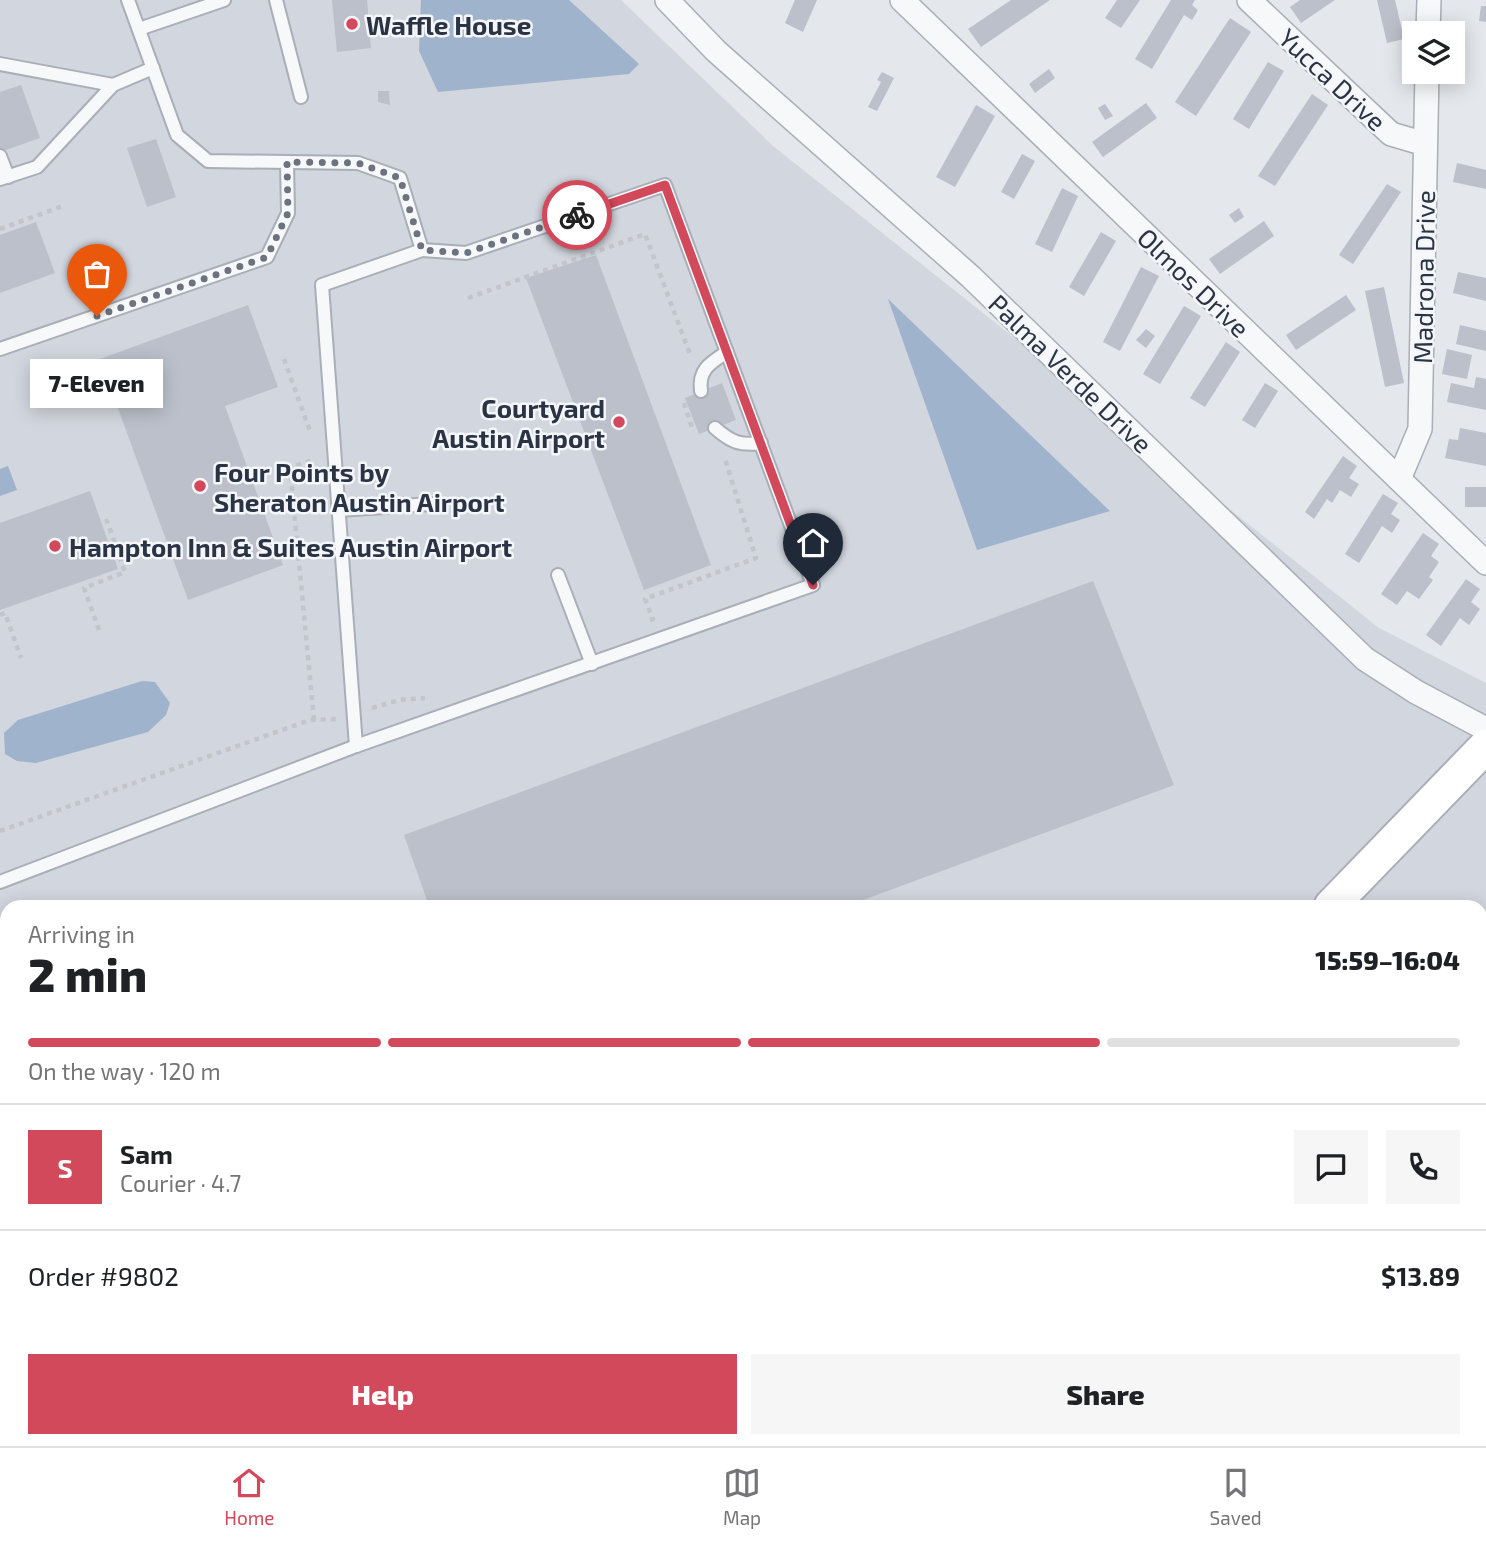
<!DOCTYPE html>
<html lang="en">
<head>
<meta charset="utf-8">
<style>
  :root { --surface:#fff; --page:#f6f6f6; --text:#202124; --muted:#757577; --line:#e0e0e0; --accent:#d1495b }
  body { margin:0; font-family:"Exo 2",sans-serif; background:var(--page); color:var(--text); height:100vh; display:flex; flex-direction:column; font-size:26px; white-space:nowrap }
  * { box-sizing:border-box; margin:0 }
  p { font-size:23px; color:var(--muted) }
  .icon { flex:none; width:38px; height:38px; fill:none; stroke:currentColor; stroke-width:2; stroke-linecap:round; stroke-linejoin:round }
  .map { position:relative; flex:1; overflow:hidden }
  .drawer { position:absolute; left:0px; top:900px; width:1488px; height:548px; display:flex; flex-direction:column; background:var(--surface); border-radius:21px 21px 0 0; box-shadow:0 4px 18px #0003 }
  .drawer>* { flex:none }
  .controls { position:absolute; left:1402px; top:21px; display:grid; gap:14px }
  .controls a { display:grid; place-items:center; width:63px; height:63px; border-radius:0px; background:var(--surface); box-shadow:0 4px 18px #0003; font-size:35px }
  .pin { position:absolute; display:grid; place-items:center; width:60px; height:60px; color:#fff; margin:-72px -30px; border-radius:50% 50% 50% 0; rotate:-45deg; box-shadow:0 0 7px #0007 }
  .pin .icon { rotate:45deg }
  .courier { position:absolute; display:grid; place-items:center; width:70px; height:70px; margin:-35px; border:5px solid #d1495b; border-radius:50%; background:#fff; color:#222; box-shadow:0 2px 9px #0007 }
  .bubble { position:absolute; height:49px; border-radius:0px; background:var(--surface); box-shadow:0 4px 18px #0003; font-size:23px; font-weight:800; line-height:49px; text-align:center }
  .overview em { font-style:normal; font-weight:800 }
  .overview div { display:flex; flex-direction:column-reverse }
  .overview { display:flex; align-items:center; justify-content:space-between; height:119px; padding:0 28px }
  h1 { font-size:46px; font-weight:800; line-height:52px }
  .bar { display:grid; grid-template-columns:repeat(4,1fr); gap:10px 7px; align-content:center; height:84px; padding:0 28px }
  .bar i { height:9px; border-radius:5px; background:var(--line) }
  .bar .active { background:var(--accent) }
  .bar p { grid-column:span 4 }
  .line { display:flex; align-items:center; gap:18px; padding:0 28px; border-top:2px solid var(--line) }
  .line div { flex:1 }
  .round { display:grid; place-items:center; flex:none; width:74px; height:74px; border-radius:0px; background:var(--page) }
  .primary-button { display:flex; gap:14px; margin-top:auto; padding:14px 28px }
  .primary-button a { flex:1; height:80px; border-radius:0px; background:var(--accent); color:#fff; font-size:28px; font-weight:800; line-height:80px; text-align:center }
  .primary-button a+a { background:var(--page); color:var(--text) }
  .tab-bar { display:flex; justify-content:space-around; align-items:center; height:98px; border-top:2px solid var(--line); background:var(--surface); font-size:19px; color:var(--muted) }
  .tab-bar a { display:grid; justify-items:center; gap:4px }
  .tab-bar .active { color:var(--accent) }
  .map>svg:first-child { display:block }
  .built { fill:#d2d6de; fill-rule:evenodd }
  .water { fill:#9fb4cc }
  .building { fill:#bbc0ca }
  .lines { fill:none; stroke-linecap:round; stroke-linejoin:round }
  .service-casing { stroke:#a9aeb7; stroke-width:16 }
  .minor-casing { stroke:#a9aeb7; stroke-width:26 }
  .secondary-casing { stroke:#a9aeb7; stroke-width:37 }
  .path { stroke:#c2c5cb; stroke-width:4.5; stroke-dasharray:5 5; stroke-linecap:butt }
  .service { stroke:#f7f8fa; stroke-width:12 }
  .minor { stroke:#f7f8fa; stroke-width:23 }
  .secondary { stroke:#fff; stroke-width:33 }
  .done { stroke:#6c737f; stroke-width:7; stroke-dasharray:0 12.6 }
  .route { stroke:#d1495b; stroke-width:9 }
  .poi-dot { fill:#d1495b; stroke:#f4f6f9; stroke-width:2.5 }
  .labels { text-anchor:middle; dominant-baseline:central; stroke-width:5; stroke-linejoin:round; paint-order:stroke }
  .poi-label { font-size:26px; font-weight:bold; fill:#2b3445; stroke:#f4f6f9; text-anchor:start }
  .street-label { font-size:26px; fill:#2b3445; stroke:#f4f6f9 }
</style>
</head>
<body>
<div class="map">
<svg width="1486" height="1446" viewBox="0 0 1486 1446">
  <rect width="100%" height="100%" fill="#e4e7ec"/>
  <path class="built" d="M0,0H621L773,146L1379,628L1486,683V1446H0ZM7,906H1480V1440H7Z"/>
  <g class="water">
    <path d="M421,0H569L639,64L629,74L438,92L419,51Z"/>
    <path d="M888,299L1110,511L977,550Z"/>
    <path d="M8,466L17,490L0,496V469Z"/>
    <path d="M142,681L155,682L170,703L166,715L148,732L36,763L17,761L5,754L4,733L18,720Z"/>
  </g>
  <g class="building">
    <path d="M332,0H367L371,48L337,52Z"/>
    <path d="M795,0H817L803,32L785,23Z"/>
    <path d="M1011,0H1050L981,47L968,29Z"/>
    <path d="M1117,0H1140L1121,28L1105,18Z"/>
    <path d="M1171,0H1195L1192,5L1198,10L1192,20L1184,15L1152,69L1135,59Z"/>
    <path d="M1300,0H1335L1301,23L1290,7Z"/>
    <path d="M1377,0H1395L1404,39L1387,43Z"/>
    <path d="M1481,6H1486V22L1479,21Z"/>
    <path d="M1230,18L1251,32L1196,116L1175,102Z"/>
    <path d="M1268,62L1284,71L1249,129L1233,119Z"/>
    <path d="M1049,69L1055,78L1035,93L1029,84Z"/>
    <path d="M882,72L894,78L877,111L868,107L881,82L877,80Z"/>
    <path d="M21,85L40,138L0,152V92Z"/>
    <path d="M378,91H389L390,105L378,102Z"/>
    <path d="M1312,94L1328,105L1275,186L1258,176Z"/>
    <path d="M1146,103L1157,118L1103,157L1092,142Z"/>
    <path d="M1105,104L1113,116L1105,120L1098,108Z"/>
    <path d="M976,105L995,116L955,187L936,177Z"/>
    <path d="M156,139L176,197L147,207L127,148Z"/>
    <path d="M1022,154L1035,161L1014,199L1001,192Z"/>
    <path d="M1457,163L1486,170V189L1453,182Z"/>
    <path d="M1387,184L1401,192L1353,264L1339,255Z"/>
    <path d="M1062,188L1078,196L1052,252L1035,244Z"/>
    <path d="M1239,208L1244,217L1235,223L1229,215Z"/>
    <path d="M1264,221L1274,236L1220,274L1209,259Z"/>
    <path d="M36,222L55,273L0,293V235Z"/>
    <path d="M1101,232L1116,241L1084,296L1069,287Z"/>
    <path d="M596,255L711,565L644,590L526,278Z"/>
    <path d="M78,260L80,268L74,270L72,262Z"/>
    <path d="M1141,267L1159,276L1120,351L1103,342Z"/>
    <path d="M1458,272L1486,278V301L1453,293Z"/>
    <path d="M1384,287L1404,383L1385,387L1365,291Z"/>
    <path d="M1346,295L1356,310L1296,350L1286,335Z"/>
    <path d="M248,305L278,387L225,406L283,565L188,600L100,359Z"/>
    <path d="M1184,306L1201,316L1160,384L1143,374Z"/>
    <path d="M1460,325L1486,331V351L1456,344Z"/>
    <path d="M1146,329L1155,336L1146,348L1136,340Z"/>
    <path d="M1226,342L1240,352L1205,407L1190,398Z"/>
    <path d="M1447,349L1472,355L1467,379L1442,374Z"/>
    <path d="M1476,377L1486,379V410L1447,402L1451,383L1474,388Z"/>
    <path d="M722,383L736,420L699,434L685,398Z"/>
    <path d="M1265,383L1278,391L1255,428L1242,420Z"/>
    <path d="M1460,428L1486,433V466L1445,458L1449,439L1458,440Z"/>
    <path d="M1343,456L1357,466L1349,478L1359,484L1351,497L1340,490L1332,503L1327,499L1314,519L1305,512Z"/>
    <rect x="1465" y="487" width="21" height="20"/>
    <path d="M90,491L118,569L0,610V523Z"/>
    <path d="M1383,494L1398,503L1391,514L1400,520L1392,533L1382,526L1359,563L1345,554Z"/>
    <path d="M1423,533L1439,544L1431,556L1439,562L1429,577L1433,580L1419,599L1407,591L1397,605L1381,594Z"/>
    <path d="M1466,579L1480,589L1471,602L1480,609L1469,625L1460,618L1441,646L1426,635Z"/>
    <path d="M1093,581L1174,785L847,906H429L404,835Z"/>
    <path d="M1486,1138V1370L1480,1376V1144Z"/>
    <path d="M177,1440H282L288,1446H142Z"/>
    <path d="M1193,1440H1275L1281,1446H1188Z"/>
    <path d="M1352,1440H1419L1413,1446H1358Z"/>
  </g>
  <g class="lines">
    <defs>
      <g id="service">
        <path d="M128,0L177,135L208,161L358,163L400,178L422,250L322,285L356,746"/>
        <path d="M276,0L301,97"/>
        <path d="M139,29L224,0"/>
        <path d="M0,64L113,85"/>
        <path d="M0,156L8,177"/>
        <path d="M0,179L37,167L113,85L153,68"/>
        <path d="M0,349L267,257L288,213L287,162"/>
        <path d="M701,391C698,370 710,363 727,352"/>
        <path d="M715,428C731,442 740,446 761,443"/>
        <path d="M338,510L432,504"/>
        <path d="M558,575L592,664"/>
        <path d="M0,882L356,746L813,585L665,185L466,253L422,250"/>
        <path d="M1480,938L1486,933"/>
        <path d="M1480,1057L1486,1051"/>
        <path d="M0,1407H7"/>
        <path d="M352,1440L355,1446"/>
        <path d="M1299,1440L1305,1446"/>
        <path d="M717,1446L718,1440"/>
        <path d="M882,1446L887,1440"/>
        <path d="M994,1446L1000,1440"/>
        <path d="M1104,1446L1110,1440"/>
      </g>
      <g id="minor">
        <path d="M667,0L716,51L971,277L1365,659L1416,692L1486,729"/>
        <path d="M902,0L1486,563"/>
        <path d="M1249,0L1391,134L1425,144"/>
        <path d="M1428,33L1429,0"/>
        <path d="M1399,479L1420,429L1427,72"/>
        <path d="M540,1446L541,1440"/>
      </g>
      <g id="secondary">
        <path d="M1331,906L1486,746"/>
        <path d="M0,1146L7,1150"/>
      </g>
    </defs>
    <use href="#service" class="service-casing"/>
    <use href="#minor" class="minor-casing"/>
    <use href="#secondary" class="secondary-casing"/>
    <g class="path">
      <path d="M0,229L63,206"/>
      <path d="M468,298L645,234L691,357"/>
      <path d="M284,359L311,434"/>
      <path d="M684,403L693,431"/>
      <path d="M0,615L5,613L21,658"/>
      <path d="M650,620L653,619L645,599L756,558L725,459"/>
      <path d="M99,630L84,588L125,572L107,521L101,523"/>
      <path d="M372,708L399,700L425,698"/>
      <path d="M314,720L290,468L315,459"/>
      <path d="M0,831L310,720L337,719"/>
    </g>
    <use href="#service" class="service"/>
    <use href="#minor" class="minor"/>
    <use href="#secondary" class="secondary"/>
  </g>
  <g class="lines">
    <path class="done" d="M97,316L267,257L288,213L287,162L358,163L400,178L422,250L466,253L577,215"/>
    <path class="route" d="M577,215L665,185L813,585"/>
  </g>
  <g class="poi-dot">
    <circle cx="352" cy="24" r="7"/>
    <circle cx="619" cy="422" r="7"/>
    <circle cx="200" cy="486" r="7"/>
    <circle cx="55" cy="546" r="7"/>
  </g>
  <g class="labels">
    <g class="poi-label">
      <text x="366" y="24">Waffle House</text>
      <text x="605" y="407" text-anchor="end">Courtyard<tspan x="605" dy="30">Austin Airport</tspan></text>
      <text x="214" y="471">Four Points by<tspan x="214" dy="30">Sheraton Austin Airport</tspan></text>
      <text x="69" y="546">Hampton Inn &amp; Suites Austin Airport</text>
    </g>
    <g class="street-label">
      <text transform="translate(1333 79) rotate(43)">Yucca Drive</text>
      <text transform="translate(1423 277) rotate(-89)">Madrona Drive</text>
      <text transform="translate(1194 282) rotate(44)">Olmos Drive</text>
      <text transform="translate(1071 373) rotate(44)">Palma Verde Drive</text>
    </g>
  </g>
</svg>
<div class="controls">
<a><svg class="icon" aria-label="layers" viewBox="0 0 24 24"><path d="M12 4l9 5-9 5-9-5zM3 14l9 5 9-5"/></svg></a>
</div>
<div class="pin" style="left:97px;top:316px;background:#ea580c"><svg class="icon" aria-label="bag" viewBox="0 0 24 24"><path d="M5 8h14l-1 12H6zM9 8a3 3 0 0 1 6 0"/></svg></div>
<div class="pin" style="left:813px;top:585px;background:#1f2937"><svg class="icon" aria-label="home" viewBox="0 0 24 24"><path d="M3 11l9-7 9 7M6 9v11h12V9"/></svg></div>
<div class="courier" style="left:577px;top:215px"><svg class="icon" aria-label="bike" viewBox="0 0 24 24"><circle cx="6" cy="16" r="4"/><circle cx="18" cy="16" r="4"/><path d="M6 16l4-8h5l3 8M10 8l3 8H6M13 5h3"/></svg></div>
<div class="bubble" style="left:30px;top:359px;width:133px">7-Eleven</div>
<section class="drawer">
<div class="overview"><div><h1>2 min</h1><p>Arriving in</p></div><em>15:59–16:04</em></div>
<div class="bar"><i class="active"></i><i class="active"></i><i class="active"></i><i></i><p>On the way · 120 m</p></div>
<div class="line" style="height:126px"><b class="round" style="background:var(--accent);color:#fff">S</b><div><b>Sam</b><p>Courier · 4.7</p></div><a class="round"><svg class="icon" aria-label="chat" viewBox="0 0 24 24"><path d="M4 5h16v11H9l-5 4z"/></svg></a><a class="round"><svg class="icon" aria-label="phone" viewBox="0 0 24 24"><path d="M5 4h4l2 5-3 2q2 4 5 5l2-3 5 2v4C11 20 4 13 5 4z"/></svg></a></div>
<div class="line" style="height:91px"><div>Order #9802</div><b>$13.89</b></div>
<div class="primary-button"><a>Help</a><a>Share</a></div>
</section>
</div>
<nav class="tab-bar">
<a class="active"><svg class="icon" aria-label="home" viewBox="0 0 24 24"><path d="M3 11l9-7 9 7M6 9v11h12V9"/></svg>Home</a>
<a><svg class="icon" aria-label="map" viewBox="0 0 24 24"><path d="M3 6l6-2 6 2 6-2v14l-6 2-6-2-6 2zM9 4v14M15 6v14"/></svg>Map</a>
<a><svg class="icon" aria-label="saved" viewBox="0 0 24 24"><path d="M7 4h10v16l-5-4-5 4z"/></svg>Saved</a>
</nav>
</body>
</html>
